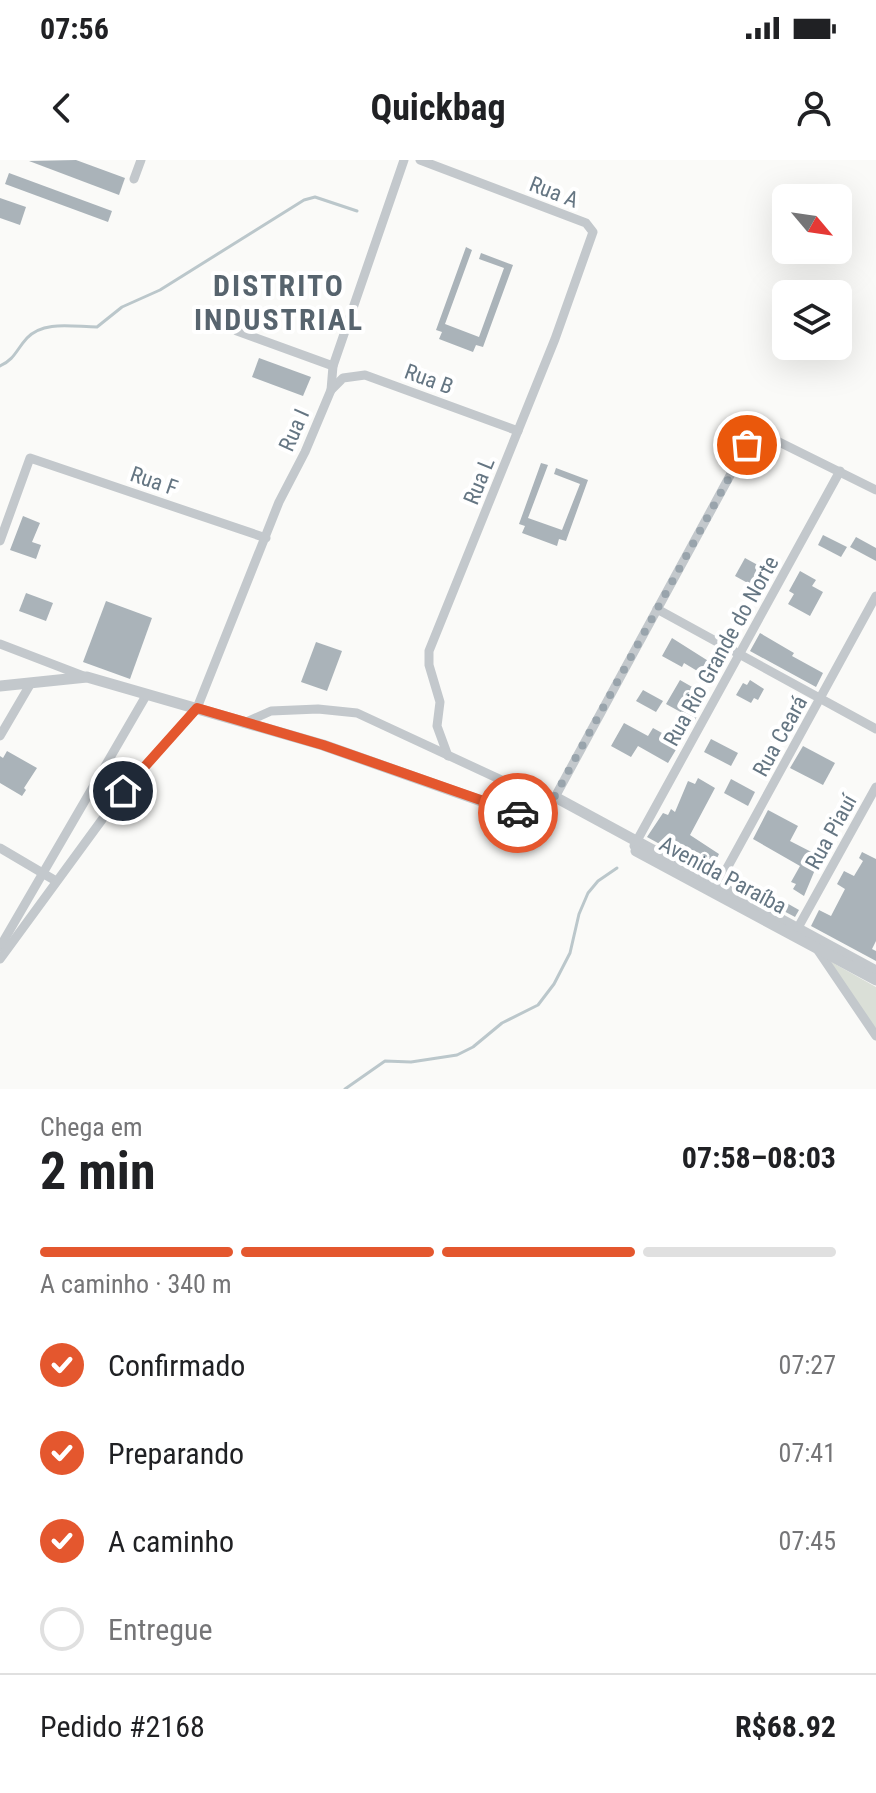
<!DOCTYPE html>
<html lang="pt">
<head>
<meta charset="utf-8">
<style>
  :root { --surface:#fff; --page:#f6f6f6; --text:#202124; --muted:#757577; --line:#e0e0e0; --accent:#e4572e }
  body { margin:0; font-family:"Roboto Condensed",sans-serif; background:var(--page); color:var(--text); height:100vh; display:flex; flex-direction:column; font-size:30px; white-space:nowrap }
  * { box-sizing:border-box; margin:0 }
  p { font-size:26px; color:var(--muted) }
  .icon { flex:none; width:44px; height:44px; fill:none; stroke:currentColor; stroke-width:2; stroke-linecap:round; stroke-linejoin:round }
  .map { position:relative; height:929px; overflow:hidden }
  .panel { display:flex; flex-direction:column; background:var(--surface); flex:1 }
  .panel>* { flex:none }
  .needle { width:52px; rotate:119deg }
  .fabs { position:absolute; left:772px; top:24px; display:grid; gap:16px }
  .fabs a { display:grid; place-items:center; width:80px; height:80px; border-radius:12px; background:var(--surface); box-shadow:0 8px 32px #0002; font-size:40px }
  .pin { position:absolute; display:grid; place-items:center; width:68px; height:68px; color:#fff; margin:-34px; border:4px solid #fff; border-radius:50%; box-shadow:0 2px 8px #0007 }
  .courier { position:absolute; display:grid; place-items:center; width:80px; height:80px; margin:-40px; border:6px solid #e4572e; border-radius:50%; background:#fff; color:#222; box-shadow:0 2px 10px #0007 }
  .headline em { font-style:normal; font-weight:700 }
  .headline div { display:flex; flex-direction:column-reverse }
  .headline { display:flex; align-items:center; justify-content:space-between; height:136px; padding:0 40px }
  h1 { font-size:52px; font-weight:700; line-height:60px }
  .bar { display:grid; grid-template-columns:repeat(4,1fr); gap:12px 8px; align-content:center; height:96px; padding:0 40px }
  .bar i { height:10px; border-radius:6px; background:var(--line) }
  .bar .on { background:var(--accent) }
  .bar p { grid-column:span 4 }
  .line { display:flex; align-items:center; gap:20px; padding:0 40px; border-top:2px solid var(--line) }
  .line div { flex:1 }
  ol { padding:0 40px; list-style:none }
  li { display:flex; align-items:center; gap:24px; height:88px }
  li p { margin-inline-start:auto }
  li .icon { padding:8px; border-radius:50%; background:var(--accent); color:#fff; stroke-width:4 }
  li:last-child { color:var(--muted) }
  li i { width:44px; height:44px; border:4px solid var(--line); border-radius:50% }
  .status { display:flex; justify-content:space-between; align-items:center; height:56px; padding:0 40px; background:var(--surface); direction:ltr }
  .status svg { height:22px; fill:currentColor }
  header { display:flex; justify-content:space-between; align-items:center; height:104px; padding:0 40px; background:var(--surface); font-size:36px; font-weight:700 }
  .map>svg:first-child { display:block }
  .green { fill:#dadfd7 }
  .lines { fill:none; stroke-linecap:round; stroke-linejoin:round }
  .stream { stroke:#bbc7cb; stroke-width:3 }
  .building { fill:#aab3b9 }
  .minor { stroke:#c3c8cc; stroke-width:9 }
  .tertiary { stroke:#c3c8cc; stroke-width:11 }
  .done { stroke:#99a4ac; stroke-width:8; stroke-dasharray:0 14.4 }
  .route { stroke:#e4572e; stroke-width:10 }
  .labels { text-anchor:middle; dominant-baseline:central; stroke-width:8; stroke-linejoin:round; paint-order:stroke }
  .street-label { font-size:22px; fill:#657683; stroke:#fff }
  .district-label { font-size:30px; font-weight:bold; letter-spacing:2px; fill:#57646e; stroke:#fff }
</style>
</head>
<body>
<div class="status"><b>07:56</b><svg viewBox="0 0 49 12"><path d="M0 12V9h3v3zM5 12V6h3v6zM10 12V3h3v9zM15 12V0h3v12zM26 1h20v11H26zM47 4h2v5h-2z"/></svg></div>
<header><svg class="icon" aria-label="back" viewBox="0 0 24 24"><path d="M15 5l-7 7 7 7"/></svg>Quickbag<svg class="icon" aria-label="person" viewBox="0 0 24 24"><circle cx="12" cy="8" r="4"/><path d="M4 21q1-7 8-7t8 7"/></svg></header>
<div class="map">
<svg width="876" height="929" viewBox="0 0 876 929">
  <rect width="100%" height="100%" fill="#fafaf8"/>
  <path class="green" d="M826,799L876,827V869Z"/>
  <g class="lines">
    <g class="stream">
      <path d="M0,206C15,199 16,190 27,178C44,160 74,167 97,167L122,147L160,130L304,40L315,37L357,51"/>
      <path d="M345,929L385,901L411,902L457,895L473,887L502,863L538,845L554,824L570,793L579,754L588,733L598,721L617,708"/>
    </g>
  </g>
  <g class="building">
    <path d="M76,0L125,18L119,35L29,1Z"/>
    <path d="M9,13L112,51L108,62L5,24Z"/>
    <path d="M0,38L26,47L20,65L0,58Z"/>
    <path d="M466,87L472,90L445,164L479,177L504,108L479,99L481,93L513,105L483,187L476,185L473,192L439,179L442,172L436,170Z"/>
    <path d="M259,198L311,217L303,236L252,217Z"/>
    <path d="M541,303L548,305L528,358L562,370L580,324L554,314L556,308L588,320L566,381L559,379L557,386L522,373L525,366L519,364Z"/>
    <path d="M23,356L40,363L32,382L41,385L36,399L10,390Z"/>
    <path d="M823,375L847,387L841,397L818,385Z"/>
    <path d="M856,377L876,388V401L850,387Z"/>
    <path d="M745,398L765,409L755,427L735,416Z"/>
    <path d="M800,411L816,420L812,426L823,432L810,456L788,444L794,434L789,431Z"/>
    <path d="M26,433L53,443L46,461L19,451Z"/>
    <path d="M106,441L152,458L130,519L83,502Z"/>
    <path d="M760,473L794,493L792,496L823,513L816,527L750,491Z"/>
    <path d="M672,478L721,509L714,521L684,503L682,507L662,496Z"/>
    <path d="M316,482L342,491L327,531L301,522Z"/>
    <path d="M680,520L701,532L696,540L703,544L695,560L666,544Z"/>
    <path d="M750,520L764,529L758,540L754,538L751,543L736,535L743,523L747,525Z"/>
    <path d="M643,530L663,541L656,552L636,541Z"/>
    <path d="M624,563L648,576L653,568L680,583L668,603L638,586L631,597L611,586Z"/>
    <path d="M711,579L738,593L731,606L704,592Z"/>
    <path d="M803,586L835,603L823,625L790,608Z"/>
    <path d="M7,591L37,608L24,628L26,630L22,636L0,623V596L3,598Z"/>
    <path d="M698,618L715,628L690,675L719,694L714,704L719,706L714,714L647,677L663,653L668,655L671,649L675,652L688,621L695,624Z"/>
    <path d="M731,619L755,632L748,646L724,633Z"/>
    <path d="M768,650L798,666L790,681L827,700L822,708L817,705L804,736L793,729L796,724L791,722L800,706L753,679Z"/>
    <path d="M862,692L876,699V781L872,789L876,791V801L811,766L819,750L831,756L845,729L837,724L844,711L854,716L863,701L859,698Z"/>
    <path d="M734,713L799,750L795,757L729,722Z"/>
  </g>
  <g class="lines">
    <g class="minor">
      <path d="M420,0L586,63L593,72L555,179L429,491V505L440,542L437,566L448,596"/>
      <path d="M134,19L141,0"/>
      <path d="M237,171L333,206"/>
      <path d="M331,230L343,218L365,215L518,271"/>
      <path d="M0,381L30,298L266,378"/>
      <path d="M657,449L876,569"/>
      <path d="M0,484L86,517"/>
      <path d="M244,563L271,551L318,549L357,553L551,643"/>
      <path d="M0,576L31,523"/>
      <path d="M555,637L751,277L775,280L876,330"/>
      <path d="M634,686L840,311"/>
      <path d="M0,688L56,721"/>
      <path d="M715,730L876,436"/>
      <path d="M795,773L876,627"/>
      <path d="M0,787L147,534"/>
      <path d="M817,789L876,876"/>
      <path d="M0,799L123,631L197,548L279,342L305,292L331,230L333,206L404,0"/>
    </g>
    <g class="tertiary">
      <path d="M0,526L87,517L323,585L515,653L542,649L555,637L876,811"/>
      <path d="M636,691L876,820"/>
    </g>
  </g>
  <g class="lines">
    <path class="done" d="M518,653L537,651L551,643L747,285"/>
    <path class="route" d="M123,631L197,548L323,585L518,653"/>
  </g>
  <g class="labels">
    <g class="street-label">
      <text transform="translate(554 32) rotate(21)">Rua A</text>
      <text transform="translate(429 219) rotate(20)">Rua B</text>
      <text transform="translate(294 270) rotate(-66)">Rua I</text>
      <text transform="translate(154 321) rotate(19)">Rua F</text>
      <text transform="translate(479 321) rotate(-68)">Rua L</text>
      <text transform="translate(721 491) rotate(-61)">Rua Rio Grande do Norte</text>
      <text transform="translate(780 576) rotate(-61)">Rua Ceará</text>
      <text transform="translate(831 672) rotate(-61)">Rua Piauí</text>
      <text transform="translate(723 715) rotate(28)">Avenida Paraíba</text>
    </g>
    <g class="district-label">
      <text x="279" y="125">DISTRITO<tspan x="279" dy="34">INDUSTRIAL</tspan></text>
    </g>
  </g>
</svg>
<div class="fabs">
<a><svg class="needle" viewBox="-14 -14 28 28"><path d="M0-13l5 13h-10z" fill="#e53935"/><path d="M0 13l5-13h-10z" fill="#757577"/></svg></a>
<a><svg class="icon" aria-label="layers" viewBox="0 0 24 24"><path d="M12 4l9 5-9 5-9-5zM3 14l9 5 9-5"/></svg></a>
</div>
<div class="pin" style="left:747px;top:285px;background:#ea580c"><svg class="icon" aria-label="bag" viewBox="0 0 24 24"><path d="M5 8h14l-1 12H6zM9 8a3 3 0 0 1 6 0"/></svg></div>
<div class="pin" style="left:123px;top:631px;background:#1f2937"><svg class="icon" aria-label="home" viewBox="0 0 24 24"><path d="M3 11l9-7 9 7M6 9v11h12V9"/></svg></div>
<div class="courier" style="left:518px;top:653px"><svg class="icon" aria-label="car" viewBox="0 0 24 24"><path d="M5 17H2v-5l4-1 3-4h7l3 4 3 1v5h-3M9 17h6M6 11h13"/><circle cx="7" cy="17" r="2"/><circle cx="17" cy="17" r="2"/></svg></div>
</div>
<section class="panel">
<div class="headline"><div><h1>2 min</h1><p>Chega em</p></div><em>07:58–08:03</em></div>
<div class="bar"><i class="on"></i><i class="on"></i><i class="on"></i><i></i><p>A caminho · 340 m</p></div>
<ol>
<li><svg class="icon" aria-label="check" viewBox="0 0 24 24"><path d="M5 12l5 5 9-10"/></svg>Confirmado<p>07:27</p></li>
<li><svg class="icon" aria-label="check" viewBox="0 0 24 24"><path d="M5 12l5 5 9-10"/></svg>Preparando<p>07:41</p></li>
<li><svg class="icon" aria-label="check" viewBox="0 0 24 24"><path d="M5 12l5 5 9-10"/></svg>A caminho<p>07:45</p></li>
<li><i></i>Entregue</li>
</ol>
<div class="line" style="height:104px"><div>Pedido #2168</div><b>R$68.92</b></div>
</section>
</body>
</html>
